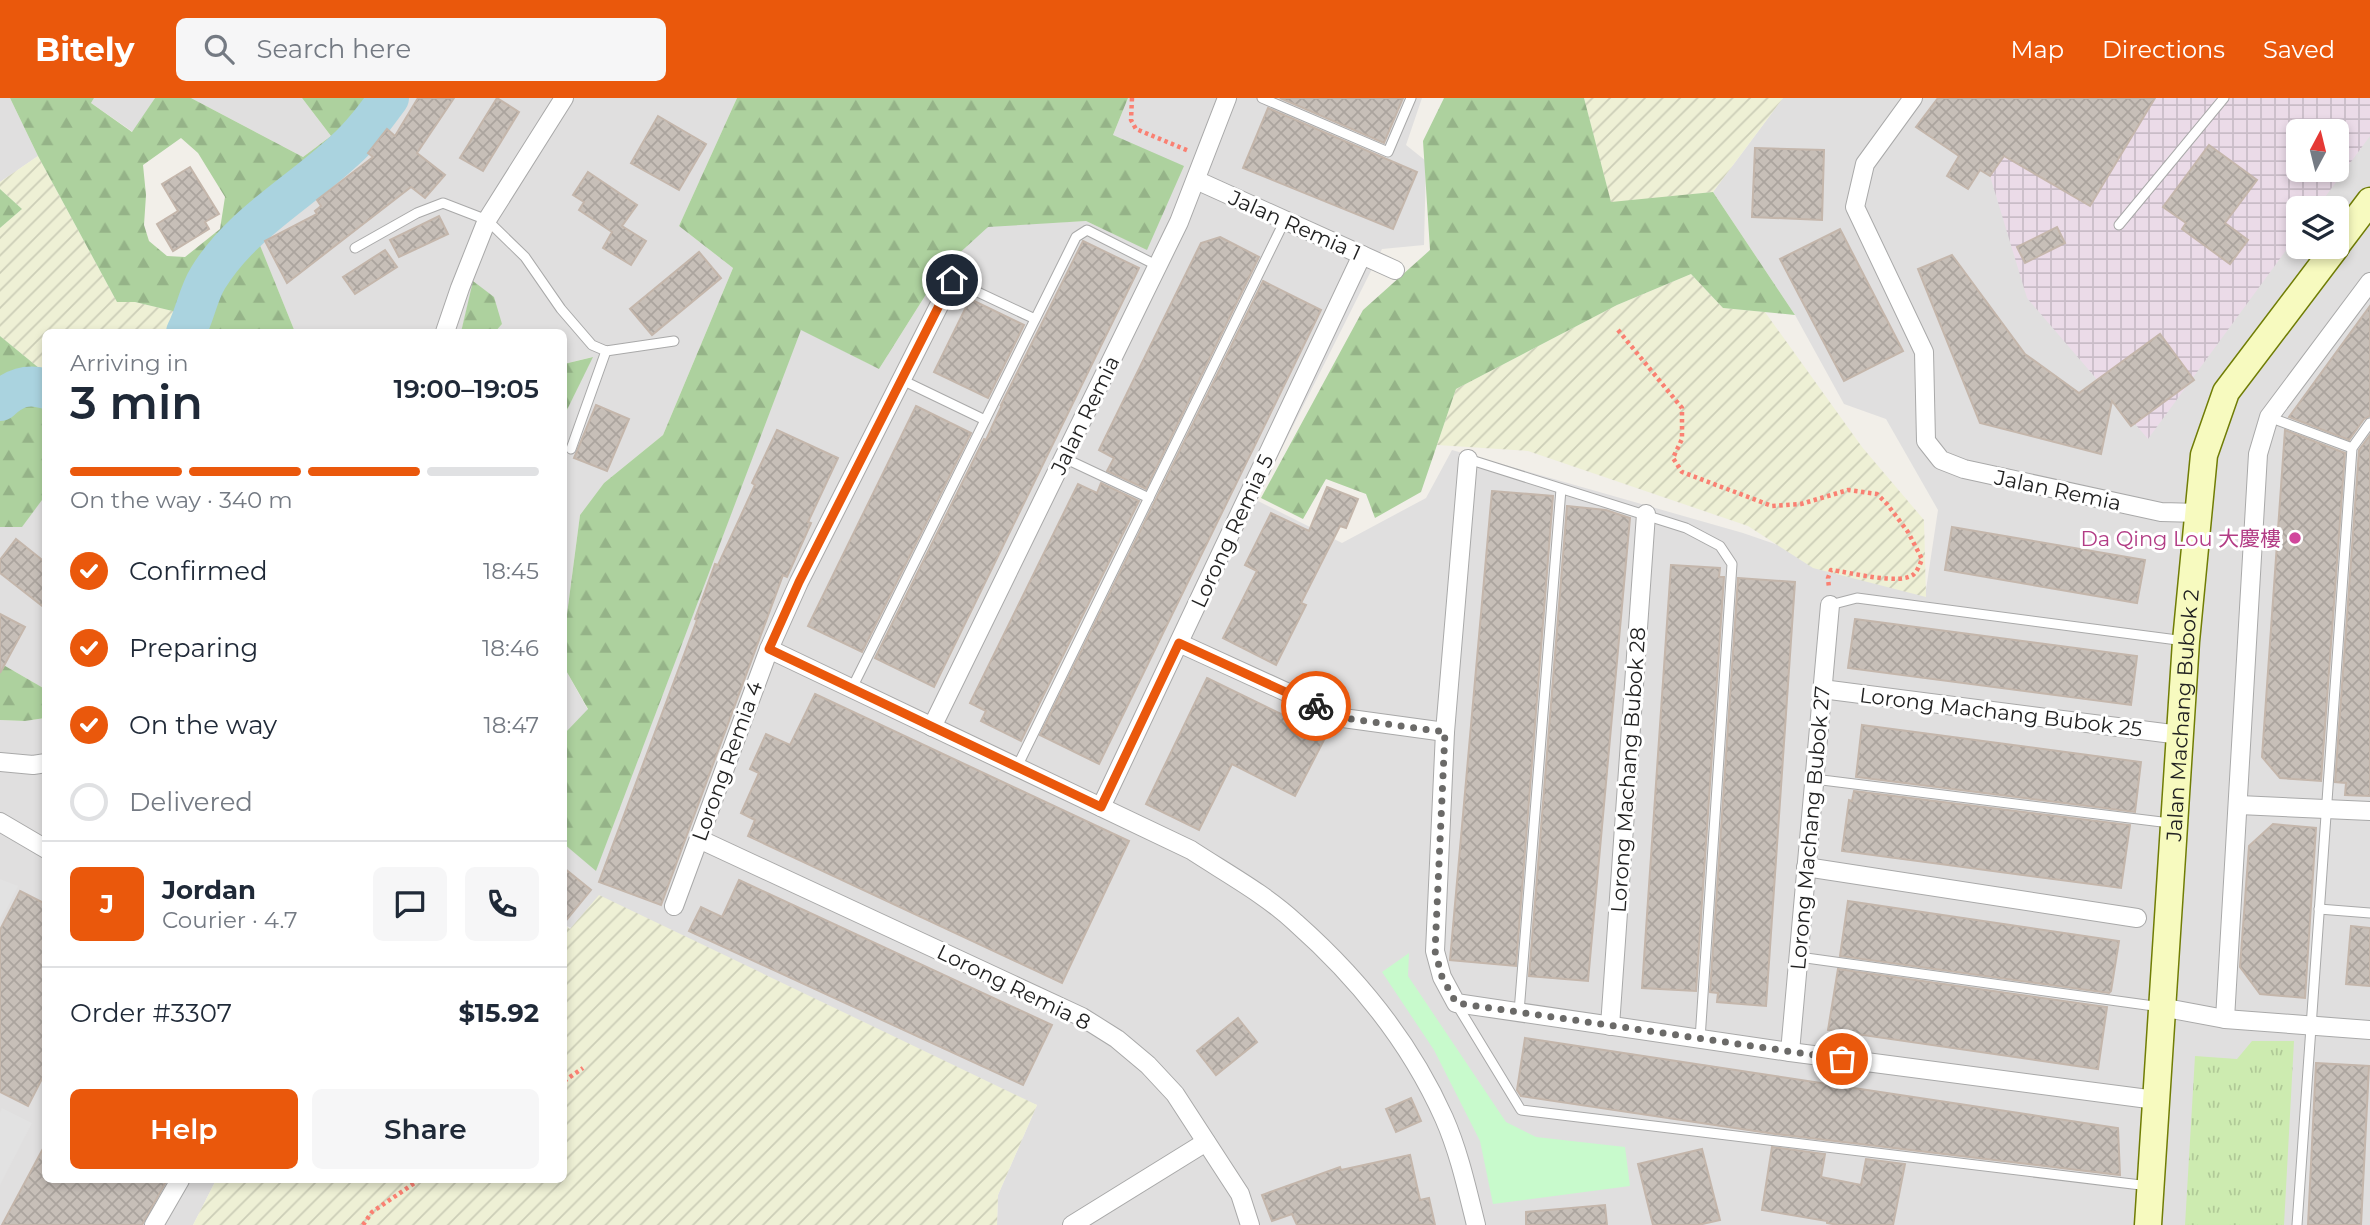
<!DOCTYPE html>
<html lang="en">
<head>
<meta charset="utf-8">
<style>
  :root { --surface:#fff; --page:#f6f6f7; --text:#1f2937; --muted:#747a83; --line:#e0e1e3; --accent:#ea580c }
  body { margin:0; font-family:Montserrat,"Noto Sans SC",sans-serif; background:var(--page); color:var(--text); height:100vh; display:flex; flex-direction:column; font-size:26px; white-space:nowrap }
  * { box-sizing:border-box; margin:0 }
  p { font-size:23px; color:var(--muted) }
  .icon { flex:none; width:38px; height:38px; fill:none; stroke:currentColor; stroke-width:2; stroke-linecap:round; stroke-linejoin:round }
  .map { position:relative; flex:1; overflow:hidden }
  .details { position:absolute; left:42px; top:231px; width:525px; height:854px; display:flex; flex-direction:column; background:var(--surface); border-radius:10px; box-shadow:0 4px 10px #0003 }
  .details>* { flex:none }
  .needle { width:46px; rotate:7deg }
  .fabs { position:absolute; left:2286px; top:21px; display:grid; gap:14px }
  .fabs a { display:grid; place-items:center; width:63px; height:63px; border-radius:10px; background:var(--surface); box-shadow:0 4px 10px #0003; font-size:35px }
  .pin { position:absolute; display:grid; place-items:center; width:60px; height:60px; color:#fff; margin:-30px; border:4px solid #fff; border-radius:50%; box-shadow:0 2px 7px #0007 }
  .courier { position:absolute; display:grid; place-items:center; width:70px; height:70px; margin:-35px; border:5px solid #ea580c; border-radius:50%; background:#fff; color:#222; box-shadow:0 2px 9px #0007 }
  .head em { font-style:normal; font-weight:600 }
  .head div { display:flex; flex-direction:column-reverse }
  .head { display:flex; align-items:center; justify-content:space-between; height:119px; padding:0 28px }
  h1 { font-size:46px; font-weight:600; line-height:52px }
  .bar { display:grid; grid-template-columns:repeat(4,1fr); gap:10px 7px; align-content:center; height:84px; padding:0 28px }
  .bar i { height:9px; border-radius:5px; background:var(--line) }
  .bar .current { background:var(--accent) }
  .bar p { grid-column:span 4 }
  .line { display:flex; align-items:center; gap:18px; padding:0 28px; border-top:2px solid var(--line) }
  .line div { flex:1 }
  .round { display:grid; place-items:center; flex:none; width:74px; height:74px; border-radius:10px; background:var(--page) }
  ol { padding:0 28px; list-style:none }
  li { display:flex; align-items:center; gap:21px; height:77px }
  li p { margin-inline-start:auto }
  li .icon { padding:7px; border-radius:50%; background:var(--accent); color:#fff; stroke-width:4 }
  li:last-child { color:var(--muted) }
  li i { width:38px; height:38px; border:4px solid var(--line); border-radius:50% }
  .action { display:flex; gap:14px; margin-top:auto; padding:14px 28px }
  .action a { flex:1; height:80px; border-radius:10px; background:var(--accent); color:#fff; font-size:28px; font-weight:600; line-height:80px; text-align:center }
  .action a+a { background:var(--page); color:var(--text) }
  header { display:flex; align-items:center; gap:42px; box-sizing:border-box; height:98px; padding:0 35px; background:var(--accent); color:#fff }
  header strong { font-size:33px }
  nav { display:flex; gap:38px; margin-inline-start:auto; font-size:24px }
  .search { width:490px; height:63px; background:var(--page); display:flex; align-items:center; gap:18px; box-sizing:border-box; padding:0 24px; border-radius:10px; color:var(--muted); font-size:26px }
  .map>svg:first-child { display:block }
  .residential { fill:#e0dfdf; fill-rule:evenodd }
  .industrial { fill:url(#industrial-grid); fill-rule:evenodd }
  .farmland { fill:url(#farmland-furrows) }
  .grass { fill:url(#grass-tufts) }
  .forest { fill:url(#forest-firs); fill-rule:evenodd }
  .park { fill:#c8facc }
  .parking { fill:#e2e2e2 }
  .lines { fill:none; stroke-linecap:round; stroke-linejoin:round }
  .river { stroke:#aad3df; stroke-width:40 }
  .building { fill:url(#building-cross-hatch); stroke:#c4b6ab; stroke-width:2 }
  .lane-casing { stroke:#a9a9a9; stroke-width:11 }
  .street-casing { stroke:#a9a9a9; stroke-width:20 }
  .secondary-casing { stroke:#707d05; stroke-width:29 }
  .path { stroke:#fa8072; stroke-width:4.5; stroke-dasharray:3.5 3.5; stroke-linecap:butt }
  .lane { stroke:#fff; stroke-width:9 }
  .street { stroke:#fff; stroke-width:18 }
  .secondary { stroke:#f7fabf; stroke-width:26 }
  .done { stroke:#6b6a68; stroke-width:7; stroke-dasharray:0 12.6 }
  .route { stroke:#ea580c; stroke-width:9 }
  .hotel-dot { fill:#d1479c; stroke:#fff; stroke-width:2.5 }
  .labels { text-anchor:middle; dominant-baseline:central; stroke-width:6; stroke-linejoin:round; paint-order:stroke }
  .street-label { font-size:21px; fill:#222; stroke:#fff }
  .hotel-label { font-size:21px; fill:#b23c85; stroke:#fff; text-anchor:end }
</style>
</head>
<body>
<header>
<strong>Bitely</strong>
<div class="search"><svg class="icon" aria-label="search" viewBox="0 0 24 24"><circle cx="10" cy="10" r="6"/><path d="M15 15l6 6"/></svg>Search here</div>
<nav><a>Map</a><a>Directions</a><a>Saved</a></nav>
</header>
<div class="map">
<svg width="2370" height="1127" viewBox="0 0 2370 1127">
  <defs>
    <pattern id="industrial-grid" width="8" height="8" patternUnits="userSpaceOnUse" patternTransform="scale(1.75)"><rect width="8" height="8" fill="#ebdbe8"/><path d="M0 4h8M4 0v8" fill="none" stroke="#c9bcc7"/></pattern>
    <pattern id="farmland-furrows" width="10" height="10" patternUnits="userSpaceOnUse" patternTransform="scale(1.75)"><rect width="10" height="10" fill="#eef0d5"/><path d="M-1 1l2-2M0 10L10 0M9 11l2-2" fill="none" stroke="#ccceb7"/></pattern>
    <pattern id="grass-tufts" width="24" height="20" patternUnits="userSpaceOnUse" patternTransform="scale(1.75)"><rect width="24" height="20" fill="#cdebb0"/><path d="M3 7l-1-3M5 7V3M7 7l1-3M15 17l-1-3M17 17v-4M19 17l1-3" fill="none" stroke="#b0c997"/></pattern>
    <pattern id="forest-firs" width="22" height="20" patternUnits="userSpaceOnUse" patternTransform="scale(1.75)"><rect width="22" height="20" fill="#add19e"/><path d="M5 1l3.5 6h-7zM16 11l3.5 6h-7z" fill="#95b388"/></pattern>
    <pattern id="building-cross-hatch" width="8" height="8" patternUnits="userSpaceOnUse" patternTransform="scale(1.75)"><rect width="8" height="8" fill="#c7bfb8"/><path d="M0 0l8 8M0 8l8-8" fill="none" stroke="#aba49e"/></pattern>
  </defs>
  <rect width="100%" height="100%" fill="#f2efe9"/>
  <g class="residential">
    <path d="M0,0H10L38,58L0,84Z"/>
    <path d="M94,0H155L133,34L91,5Z"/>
    <path d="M191,0H302L331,38L303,59Z"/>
    <path d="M403,0H737L679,128L733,170L663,337L604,385L580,417L564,539V318L592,259L564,266V234H495L502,226L474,183L461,234H295L257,141L301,103L366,54Z"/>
    <path d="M1128,0H1422L1406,47L1426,63L1424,147L1382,151L1256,402L1342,445L1426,400L1452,352L1743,435L1925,498L1938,412L1886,321L1844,306L1795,217L1713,94L1783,0H2370V1127H997L998,1097L1037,1007L564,827V746L596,772L801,231L879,271L942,171L988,128L1086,123L1147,151L1113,37ZM2298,33H2336V72H2298ZM2298,110H2336V149H2298Z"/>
    <path d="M45,398V591L0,565V429L22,428Z"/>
    <path d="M564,569L588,612L564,636Z"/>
    <path d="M45,620L46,1082H216L193,1127H0V622L25,623Z"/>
  </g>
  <path class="industrial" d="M2044,0H2370V38L2317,110H2298V136L2148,341L2027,200L1990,78ZM2298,33H2336V72H2298Z"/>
  <g class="farmland">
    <path d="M1584,0H1783L1713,94L1611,105Z"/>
    <path d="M38,58L117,204H135L185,216L177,234H46L45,275L0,238V130L22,111L0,91V84Z"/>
    <path d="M1691,176L1723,210L1765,214L1862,349L1924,422L1926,499L1813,470L1748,428L1528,353L1437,347L1456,291L1617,207Z"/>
    <path d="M599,797L1037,1007L998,1097L997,1127H193L216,1082H564V827L570,831Z"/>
  </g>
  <path class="grass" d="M2252,943H2294L2284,1127H2185L2195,958L2237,961Z"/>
  <g class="forest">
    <path d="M10,0H94L91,5L132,34L155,0H191L303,59L331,38L302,0H403L366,54L301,103L257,140L295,234H177L185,216L135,204H117L38,58ZM181,40L198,55L225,99L220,131L185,159L167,158L149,143L144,127L146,97L143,67Z"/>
    <path d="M737,0H1128L1113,37L1184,68L1147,152L1086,123L988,129L942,171L879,271L801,232L596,773L564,746V636L588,611L564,569V539L580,417L604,385L663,337L733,170L679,128Z"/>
    <path d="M1444,0H1584L1611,104L1713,94L1795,217L1723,210L1691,176L1617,207L1456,291L1421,394L1375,420L1366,396L1326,381L1303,421L1261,400L1363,212L1430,152L1423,43Z"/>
    <path d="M0,91L22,111L0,130Z"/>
    <path d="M473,183L494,199L502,226L495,234H461Z"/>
    <path d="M0,238L45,275V398L22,429H0Z"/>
    <path d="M593,259L564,318V266Z"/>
    <path d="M0,565L45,591V620L25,623L0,622Z"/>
  </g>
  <path class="park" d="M1409,855L1408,878L1506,1024L1536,1039L1625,1049L1630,1088L1493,1106L1480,1043L1434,952L1382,874Z"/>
  <g class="parking">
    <path d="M0,781L18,788L0,824Z"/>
    <path d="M2,1010L32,1025L0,1087V1015Z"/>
  </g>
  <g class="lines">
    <g class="river">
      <path d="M186,234C195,217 198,196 208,180C241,126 299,95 344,53C361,38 375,19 389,0"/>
      <path d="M0,303C14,290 27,285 46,291"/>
    </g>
  </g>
  <g class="building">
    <path d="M418,0H454L417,55L445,77L425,100L411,89L287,185L265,143L317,116L315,113L321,108L317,102L373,59L368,55L387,31L395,38Z"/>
    <path d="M497,0L519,14L483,73L460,60Z"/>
    <path d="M1280,0H1403L1384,45Z"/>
    <path d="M1938,0H2155L2090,108L2004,58L1990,78L1980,72L1968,91L1947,78L1959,58L1916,29Z"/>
    <path d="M1268,10L1417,74L1393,131L1243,70Z"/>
    <path d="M658,18L706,46L679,92L631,65Z"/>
    <path d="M2209,47L2257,82L2225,125L2248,142L2230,166L2182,131L2186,125L2163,109Z"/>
    <path d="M1755,50L1824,52L1822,122L1752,119Z"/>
    <path d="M190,69L219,116L205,124L209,131L173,153L157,126L178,113L162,86Z"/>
    <path d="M588,74L637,107L622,128L646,143L631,167L603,150L612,134L579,112L584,104L573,97Z"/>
    <path d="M439,118L448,136L399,159L390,142Z"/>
    <path d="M2057,129L2065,145L2025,165L2017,149Z"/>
    <path d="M1840,131L1903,253L1844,283L1780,161Z"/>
    <path d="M1220,139L1259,159L1146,391L1107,373L1114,360L1099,352L1201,145Z"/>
    <path d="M1083,143L1139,170L934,589L875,560L984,341L986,342L1002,307H1001Z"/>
    <path d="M385,152L397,169L355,196L343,179Z"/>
    <path d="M699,154L721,180L652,237L630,211Z"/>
    <path d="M1952,157L2025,256L2079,295L2160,236L2194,282L2131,328L2112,303L2101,356L1980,325L1918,171Z"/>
    <path d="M1263,183L1321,212L1099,666L1040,637Z"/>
    <path d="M970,201L1024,227L988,300L934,274Z"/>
    <path d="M2370,208V318L2364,321L2349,342L2289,319Z"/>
    <path d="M596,307L629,321L607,373L574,360Z"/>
    <path d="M916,308L971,335L862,554L808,528Z"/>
    <path d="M777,332L838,360L808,424L811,425L787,479L783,477L661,807L599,784L697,522L695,521L715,466L718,467L755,387L752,385Z"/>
    <path d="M2285,332L2345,355L2321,683L2280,680L2262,659Z"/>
    <path d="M2370,337V698L2345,697L2346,685L2335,684L2359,352Z"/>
    <path d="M1101,385L1139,403L1021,643L981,623L986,613L970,605L1078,386L1097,395Z"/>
    <path d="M1327,389L1358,401L1346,430L1340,428L1301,505L1306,507L1276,567L1223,540L1257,473L1245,467L1271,415L1309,433Z"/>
    <path d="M1492,393L1553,398L1516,868L1450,862Z"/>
    <path d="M1567,408L1606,412L1630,420L1588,883L1529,878Z"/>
    <path d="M1952,429L2145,462L2137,505L1945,472Z"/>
    <path d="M16,441L46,465V511L0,475V462Z"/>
    <path d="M1671,467L1720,470L1719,479H1724L1696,893L1642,890Z"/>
    <path d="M1738,480L1795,484L1766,908L1717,904L1718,895L1710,894Z"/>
    <path d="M0,516L25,529L0,575Z"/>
    <path d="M1855,521L2137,558L2131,607L1848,570Z"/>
    <path d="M1207,580L1326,638L1295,698L1232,666L1199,732L1146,706Z"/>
    <path d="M815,596L1129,743L1062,885L748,738L755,722L741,715L759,675L750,671L766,636L790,647Z"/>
    <path d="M1862,627L2141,664L2135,714L1856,679Z"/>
    <path d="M1854,693L2130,727L2121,790L1842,753L1849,702L1852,703Z"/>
    <path d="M2273,726L2316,730L2305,900L2260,896L2240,869L2249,748Z"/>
    <path d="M564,770L591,792L564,825Z"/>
    <path d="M739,782L1052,927L1023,987L689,833L701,809L722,819Z"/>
    <path d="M20,793L46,806V973L28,1008L0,994V832Z"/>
    <path d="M1848,803L2119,843L2111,893L2109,895L1840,858Z"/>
    <path d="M2351,828L2370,830V888L2346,886Z"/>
    <path d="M1838,871L2107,909L2098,971L1828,932Z"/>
    <path d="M1238,920L1257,944L1216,977L1197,953Z"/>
    <path d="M1525,940L2118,1030L2120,1077L1775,1036L1521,998L1517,992Z"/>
    <path d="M2316,965L2369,968L2361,1127H2308Z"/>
    <path d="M1411,1000L1421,1023L1396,1034L1386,1011Z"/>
    <path d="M46,1045V1082H167L142,1127H2Z"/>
    <path d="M1772,1049L1825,1056L1821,1079L1861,1087L1866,1061L1905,1066L1893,1127H1838L1827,1125V1123L1762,1112Z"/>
    <path d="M1702,1051L1720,1122L1698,1127H1653L1638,1066Z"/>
    <path d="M1410,1057L1420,1102L1429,1100L1435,1127H1297L1292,1116L1272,1123L1262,1097L1340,1069L1341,1072Z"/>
    <path d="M1605,1107L1607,1127H1526V1114Z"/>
  </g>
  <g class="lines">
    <defs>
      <g id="lane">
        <path d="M1262,0L1388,54L1411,0"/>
        <path d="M2119,127L2224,0"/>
        <path d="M355,150L417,115L443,105L487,122L525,159L561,211L592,247L606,253L674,243"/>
        <path d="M952,182L1035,221"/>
        <path d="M902,282L985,322"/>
        <path d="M2269,319L2352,350"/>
        <path d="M571,351L606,253"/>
        <path d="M1064,360L1149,400"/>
        <path d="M1468,361L1686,430L1720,448L1732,466L1700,941"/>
        <path d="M1830,507L1857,500L2185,543"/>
        <path d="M852,590L1076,139L1087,132L1158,168"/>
        <path d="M1017,669L1285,122"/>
        <path d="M1814,681L2170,725"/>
        <path d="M2319,811L2370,815"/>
        <path d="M1799,859L2161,909"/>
        <path d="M1457,907L1521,1012L2149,1088"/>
        <path d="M1519,914L1561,391"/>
        <path d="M2297,1127L2352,350L2370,325"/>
      </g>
      <g id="street">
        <path d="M1913,0L1865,66L1855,109L1924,254L1926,343L1941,362L1964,371L2161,414L2200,415"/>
        <path d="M1196,82L1395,172"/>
        <path d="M445,234L460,190L487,122L564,0"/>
        <path d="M1468,361L1445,634L1435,853L1442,879L1456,905L1790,954L2156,1002"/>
        <path d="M1179,545L1343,620L1445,634"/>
        <path d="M769,551L1191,752C1226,775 1265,796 1296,825C1358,880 1410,944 1444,1020C1459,1054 1467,1091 1476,1127"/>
        <path d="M1822,591L2180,637"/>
        <path d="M932,629L1179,124L1227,0"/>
        <path d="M0,664L33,667L46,665"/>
        <path d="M2239,707L2370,713"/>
        <path d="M1101,709L1362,157"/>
        <path d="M0,724L46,751"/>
        <path d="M699,741L1082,919L1117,941L1148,967L1175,996L1240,1096L1250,1127"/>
        <path d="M1806,769L2137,820"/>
        <path d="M674,808L769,551L799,484L952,182"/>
        <path d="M2161,909L2225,921L2370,932"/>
        <path d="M2225,921L2258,356L2269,319L2370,184"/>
        <path d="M1610,928L1646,416"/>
        <path d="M1790,954L1830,507"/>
        <path d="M154,1127L180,1082"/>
        <path d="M1072,1127L1206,1044"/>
      </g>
      <g id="secondary">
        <path d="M2336,148L2370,103"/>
        <path id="s1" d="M2148,1127L2186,543L2204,357L2226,294L2336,149"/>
      </g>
    </defs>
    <use href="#lane" class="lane-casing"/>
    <use href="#street" class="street-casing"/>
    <use href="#secondary" class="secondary-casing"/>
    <g class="path">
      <path d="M1132,0L1131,22L1136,31L1189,53"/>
      <path d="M1618,232L1682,310V341L1673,360L1682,374L1772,408L1801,406L1848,392L1877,396L1887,406L1908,434L1922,461C1920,466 1918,472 1914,476C1901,488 1849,474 1831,472L1828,480L1829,490"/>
      <path d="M564,983L583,970"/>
      <path d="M363,1127L372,1114L419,1082"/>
    </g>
    <use href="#lane" class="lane"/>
    <use href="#street" class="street"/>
    <use href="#secondary" class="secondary"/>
  </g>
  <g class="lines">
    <path class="done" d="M1316,608L1343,620L1445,634L1435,853L1442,879L1456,905L1842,961"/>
    <path class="route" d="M952,182L799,484L769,551L1101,709L1179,545L1316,608"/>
  </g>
  <circle class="hotel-dot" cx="2295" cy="440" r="7"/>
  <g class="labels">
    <g class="street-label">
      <text transform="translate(1295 127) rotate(24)">Jalan Remia 1</text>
      <text transform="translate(1085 317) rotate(-64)">Jalan Remia</text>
      <text transform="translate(2058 392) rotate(12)">Jalan Remia</text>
      <text transform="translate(1232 433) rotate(-65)">Lorong Remia 5</text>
      <text transform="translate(2001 614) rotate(7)">Lorong Machang Bubok 25</text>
      <text stroke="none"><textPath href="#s1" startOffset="511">Jalan Machang Bubok 2</textPath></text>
      <text transform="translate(727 663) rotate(-70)">Lorong Remia 4</text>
      <text transform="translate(1628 672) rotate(-86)">Lorong Machang Bubok 28</text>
      <text transform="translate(1810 730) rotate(-85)">Lorong Machang Bubok 27</text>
      <text transform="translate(1014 889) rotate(26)">Lorong Remia 8</text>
    </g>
    <g class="hotel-label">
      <text x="2281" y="440">Da Qing Lou 大慶樓</text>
    </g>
  </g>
</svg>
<div class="fabs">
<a><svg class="needle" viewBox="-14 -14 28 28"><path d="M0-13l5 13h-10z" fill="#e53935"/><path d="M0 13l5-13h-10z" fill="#747a83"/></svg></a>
<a><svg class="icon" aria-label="layers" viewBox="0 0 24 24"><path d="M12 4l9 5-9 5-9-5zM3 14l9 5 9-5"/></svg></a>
</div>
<div class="pin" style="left:1842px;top:961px;background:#ea580c"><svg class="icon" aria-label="bag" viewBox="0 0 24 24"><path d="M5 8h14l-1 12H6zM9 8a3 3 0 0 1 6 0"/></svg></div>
<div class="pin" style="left:952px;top:182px;background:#1f2937"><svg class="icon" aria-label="home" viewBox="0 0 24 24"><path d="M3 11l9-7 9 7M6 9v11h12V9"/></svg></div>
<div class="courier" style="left:1316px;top:608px"><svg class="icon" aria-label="bike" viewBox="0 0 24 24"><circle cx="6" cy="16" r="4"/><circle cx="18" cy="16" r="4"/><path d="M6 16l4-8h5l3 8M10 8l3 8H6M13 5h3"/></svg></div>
<section class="details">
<div class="head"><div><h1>3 min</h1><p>Arriving in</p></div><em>19:00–19:05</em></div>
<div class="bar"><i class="current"></i><i class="current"></i><i class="current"></i><i></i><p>On the way · 340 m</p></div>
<ol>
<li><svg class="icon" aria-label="check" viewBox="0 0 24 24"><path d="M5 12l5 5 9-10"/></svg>Confirmed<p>18:45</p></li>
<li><svg class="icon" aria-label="check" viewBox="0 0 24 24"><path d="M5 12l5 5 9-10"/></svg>Preparing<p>18:46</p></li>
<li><svg class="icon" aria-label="check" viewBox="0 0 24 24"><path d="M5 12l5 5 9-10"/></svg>On the way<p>18:47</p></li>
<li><i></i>Delivered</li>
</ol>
<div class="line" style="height:126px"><b class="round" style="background:var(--accent);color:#fff">J</b><div><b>Jordan</b><p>Courier · 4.7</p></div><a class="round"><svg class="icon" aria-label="chat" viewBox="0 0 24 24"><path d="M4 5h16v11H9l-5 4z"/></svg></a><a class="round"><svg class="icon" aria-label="phone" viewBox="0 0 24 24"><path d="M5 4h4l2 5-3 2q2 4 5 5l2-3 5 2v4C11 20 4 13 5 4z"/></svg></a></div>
<div class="line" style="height:91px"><div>Order #3307</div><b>$15.92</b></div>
<div class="action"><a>Help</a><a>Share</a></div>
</section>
</div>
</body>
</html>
